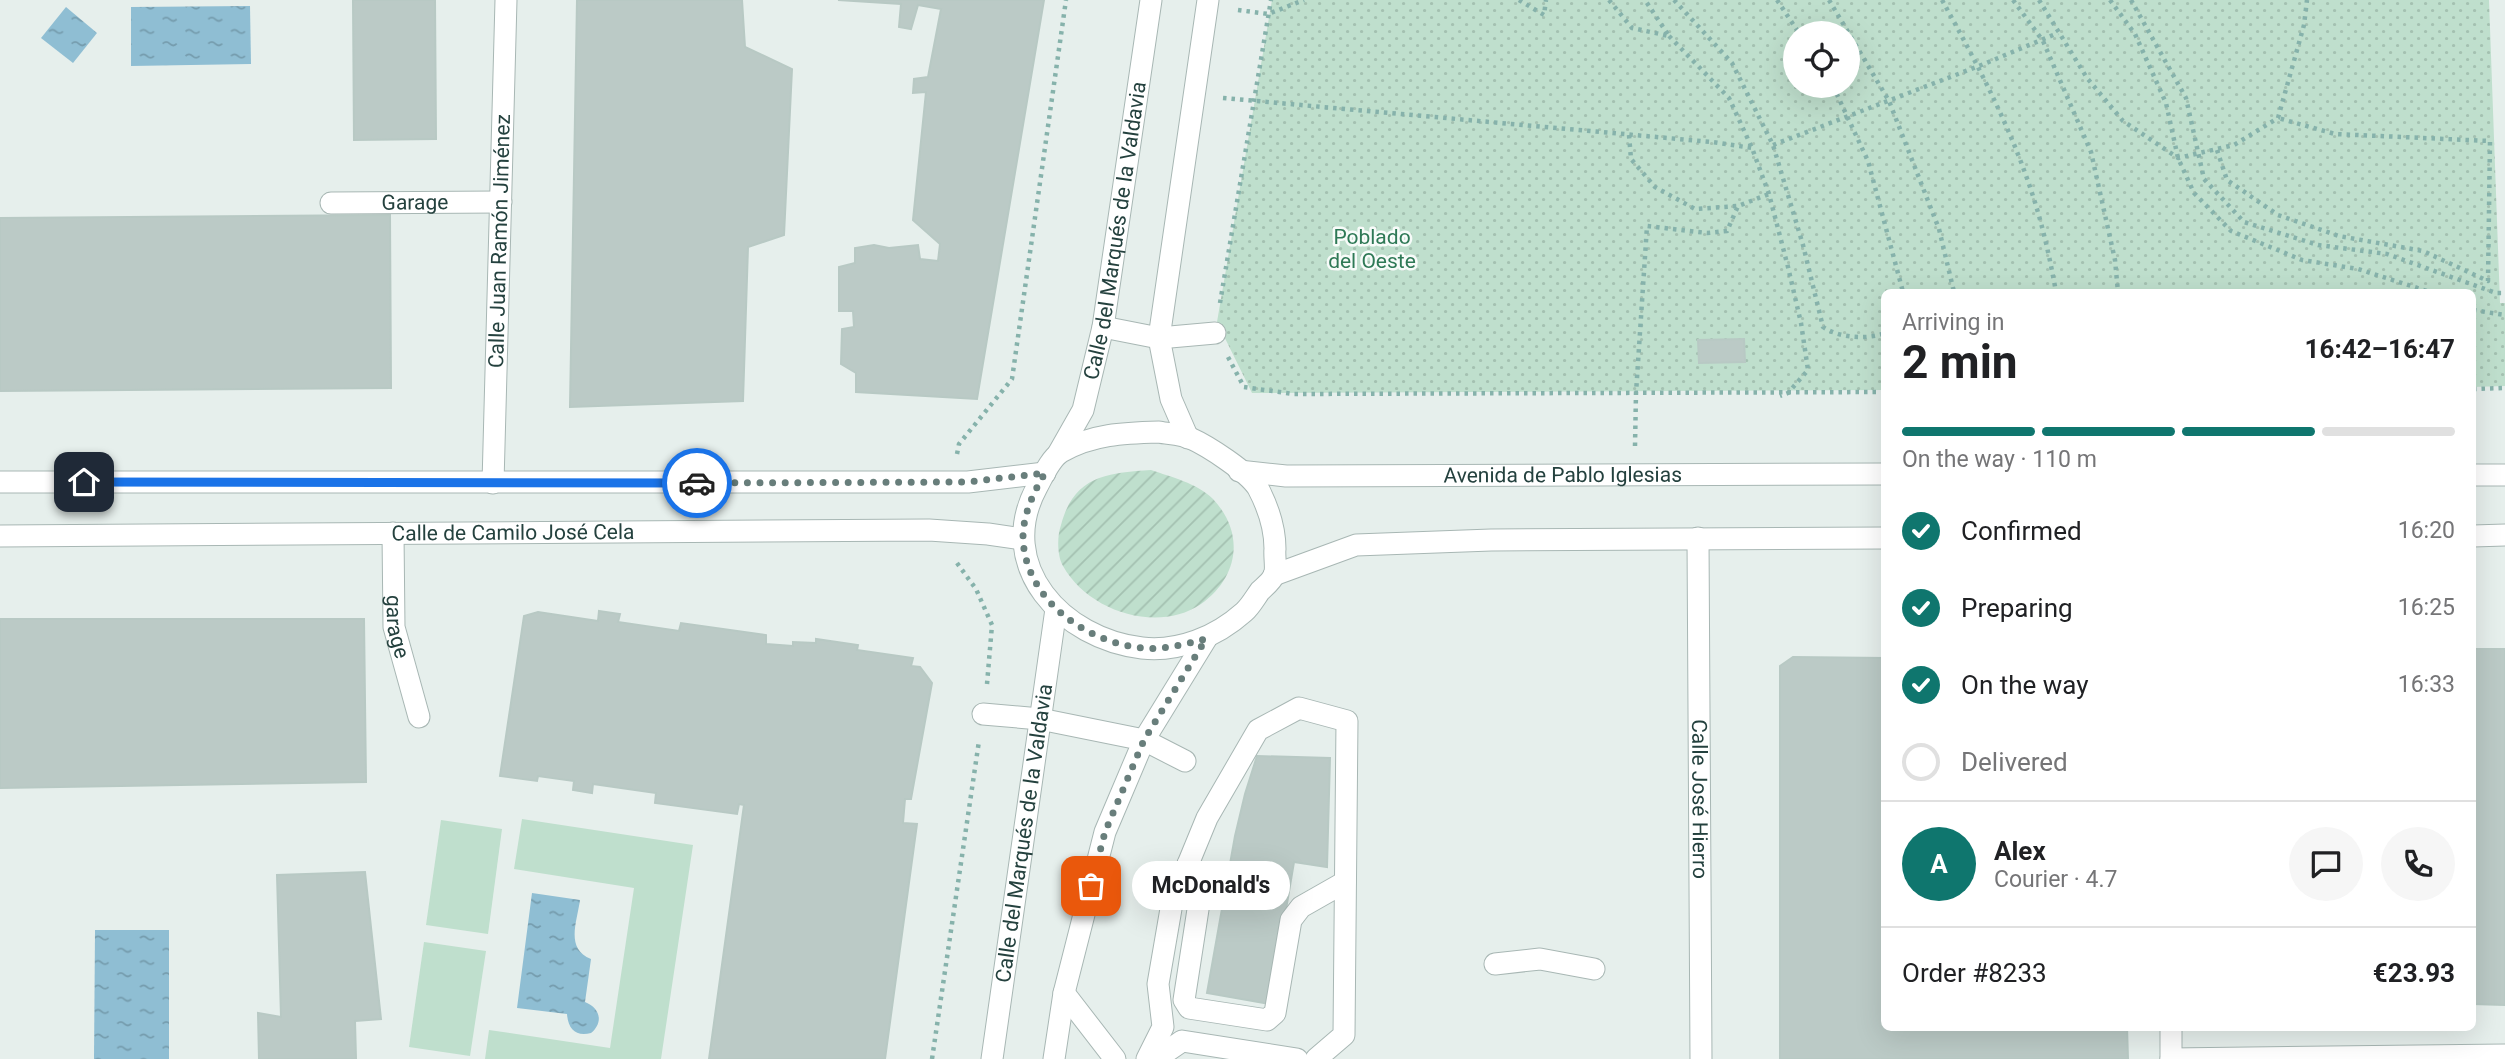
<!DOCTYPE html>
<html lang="en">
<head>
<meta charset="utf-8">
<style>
  :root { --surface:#fff; --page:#f6f6f6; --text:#202124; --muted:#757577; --line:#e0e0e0; --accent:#0f766e }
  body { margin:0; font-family:Roboto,sans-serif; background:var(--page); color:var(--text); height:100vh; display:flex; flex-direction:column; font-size:26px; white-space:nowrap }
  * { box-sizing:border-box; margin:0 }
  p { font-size:23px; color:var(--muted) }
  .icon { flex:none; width:38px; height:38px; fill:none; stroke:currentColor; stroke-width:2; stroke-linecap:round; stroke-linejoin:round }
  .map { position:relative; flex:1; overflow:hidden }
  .panel { position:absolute; left:1881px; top:289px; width:595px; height:742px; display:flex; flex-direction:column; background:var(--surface); border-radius:10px; box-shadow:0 7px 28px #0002 }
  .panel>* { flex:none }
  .fabs { position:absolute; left:1783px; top:21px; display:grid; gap:14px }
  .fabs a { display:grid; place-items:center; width:77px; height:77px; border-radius:50%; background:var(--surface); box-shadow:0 7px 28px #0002; font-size:35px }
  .pin { position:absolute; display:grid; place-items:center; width:60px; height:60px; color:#fff; margin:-30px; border-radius:14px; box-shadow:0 4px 10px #0006 }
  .courier { position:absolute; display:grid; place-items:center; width:70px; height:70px; margin:-35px; border:5px solid #1a73e8; border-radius:50%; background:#fff; color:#222; box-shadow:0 2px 9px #0007 }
  .bubble { position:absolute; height:49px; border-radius:24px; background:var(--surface); box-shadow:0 7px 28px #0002; font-size:23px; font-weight:700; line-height:49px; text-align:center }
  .head em { font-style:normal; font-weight:700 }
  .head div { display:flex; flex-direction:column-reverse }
  .head { display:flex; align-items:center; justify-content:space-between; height:119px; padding:0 21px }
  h1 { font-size:46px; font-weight:700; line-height:52px }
  .bar { display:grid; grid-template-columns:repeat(4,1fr); gap:10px 7px; align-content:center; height:84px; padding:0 21px }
  .bar i { height:9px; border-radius:5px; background:var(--line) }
  .bar .on { background:var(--accent) }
  .bar p { grid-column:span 4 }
  .line { display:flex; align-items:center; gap:18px; padding:0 21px; border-top:2px solid var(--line) }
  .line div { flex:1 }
  .round { display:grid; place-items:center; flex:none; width:74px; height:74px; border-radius:37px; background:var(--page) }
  ol { padding:0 21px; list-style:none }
  li { display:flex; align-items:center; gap:21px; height:77px }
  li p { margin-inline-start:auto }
  li .icon { padding:7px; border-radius:50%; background:var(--accent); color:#fff; stroke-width:4 }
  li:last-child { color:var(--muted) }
  li i { width:38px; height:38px; border:4px solid var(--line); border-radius:50% }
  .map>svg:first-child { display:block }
  .grass { fill:#bfdfcd }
  .park { fill:url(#park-dots); fill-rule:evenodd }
  .garden { fill:url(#garden-furrows) }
  .water { fill:url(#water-ripples) }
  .building { fill:#bbcac6; stroke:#b8c9c4; stroke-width:2 }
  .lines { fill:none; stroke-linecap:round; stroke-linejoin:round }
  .service-casing { stroke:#a8b7b4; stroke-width:23 }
  .pedestrian-casing { stroke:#a8b7b4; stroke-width:23 }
  .minor-casing { stroke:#a8b7b4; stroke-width:23 }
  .tertiary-casing { stroke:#a8b7b4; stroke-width:23 }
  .path { stroke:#86b2ab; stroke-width:4.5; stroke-dasharray:3.5 5; stroke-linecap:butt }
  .service { stroke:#fff; stroke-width:21 }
  .pedestrian { stroke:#fff; stroke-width:21 }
  .minor { stroke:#fff; stroke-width:21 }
  .tertiary { stroke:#fff; stroke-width:21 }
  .done { stroke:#687e7b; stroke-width:7; stroke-dasharray:0 12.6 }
  .route { stroke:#1a73e8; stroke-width:9 }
  .labels { text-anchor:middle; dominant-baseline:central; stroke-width:5; stroke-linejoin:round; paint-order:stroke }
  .street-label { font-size:21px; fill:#24413e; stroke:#f7fbf9 }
  .park-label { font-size:21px; fill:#2e7956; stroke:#f7fbf9 }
</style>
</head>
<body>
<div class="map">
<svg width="2505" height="1059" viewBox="0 0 2505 1059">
  <defs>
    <pattern id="park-dots" width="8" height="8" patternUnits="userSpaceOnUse" patternTransform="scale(1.75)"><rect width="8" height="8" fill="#bfdfcd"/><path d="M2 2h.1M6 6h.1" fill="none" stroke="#a4c1b1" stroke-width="1.8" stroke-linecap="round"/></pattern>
    <pattern id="garden-furrows" width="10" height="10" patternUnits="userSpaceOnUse" patternTransform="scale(1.75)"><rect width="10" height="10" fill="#bfdfcd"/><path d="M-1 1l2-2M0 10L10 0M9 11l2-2" fill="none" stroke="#a4c1b1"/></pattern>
    <pattern id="water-ripples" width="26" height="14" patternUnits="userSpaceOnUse" patternTransform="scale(1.75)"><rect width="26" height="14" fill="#8fbed3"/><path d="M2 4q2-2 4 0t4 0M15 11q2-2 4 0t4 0" fill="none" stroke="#759cad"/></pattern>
  </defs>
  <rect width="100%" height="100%" fill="#e6efec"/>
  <g class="grass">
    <path d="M522,819L693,845L661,1059H485L489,1030L610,1048L634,888L514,869Z"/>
    <path d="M441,820L502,829L488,934L426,925Z"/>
    <path d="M424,942L486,951L470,1056L409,1047Z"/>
  </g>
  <path class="park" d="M1272,0H2489L2500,303H2505V386L2473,387V292H1885V390L1252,393L1217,322ZM1796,33H1848V86H1796Z"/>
  <path class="garden" d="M1151,470C1171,477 1197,483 1213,499C1245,533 1239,577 1201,604C1157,634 1088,611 1063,566C1057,556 1057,536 1061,525C1074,476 1106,473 1151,470Z"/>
  <g class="water">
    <path d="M250,6L251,64L131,66V7Z"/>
    <path d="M66,7L97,33L73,63L41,38Z"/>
    <path d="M532,893L580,900C577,922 565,949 591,959L585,1002C600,1008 604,1022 591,1033C576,1037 568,1029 567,1014L517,1008Z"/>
    <path d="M95,930H169V1059H94Z"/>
  </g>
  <g class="building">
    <path d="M353,0H435L436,139L354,140Z"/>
    <path d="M577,0H742L745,47L792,69L784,235L748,247L743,401L570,407Z"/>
    <path d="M838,0H1044L977,399L856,392V373L841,364L842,329L854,327L853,311H839V267L855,263V248L874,245L889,248L918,245L920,259L938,261L940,244L913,220L926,92L913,93L914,79L928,77L941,9L918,5L911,29L899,27L901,4Z"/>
    <path d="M390,215L391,388L0,391V218Z"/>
    <path d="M1744,339L1745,362L1699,363L1698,340Z"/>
    <path d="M599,611L620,614L618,622L679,631L681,623L766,635V644L793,646V642L816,643V639L858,645L857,650L913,658L911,666L920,667L932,683L911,799H905L903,823L917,824L885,1059H709L744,805L739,804L737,814L655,803L656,793L593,784L592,793L573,790L574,781L538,776L537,781L500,776L524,616L538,612L598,621Z"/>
    <path d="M0,619H364L366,782L0,788Z"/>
    <path d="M2473,649H2505V1005L2473,1004Z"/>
    <path d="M1793,657L1885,658V1027H2127L2128,1059H1780V666Z"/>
    <path d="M1257,756L1330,758L1327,867L1294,862L1270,1004L1207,993L1235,836L1245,794Z"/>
    <path d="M365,872L381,1019L355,1021L356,1059H259L258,1013L281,1017L277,875Z"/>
  </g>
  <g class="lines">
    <defs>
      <g id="service">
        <path id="s1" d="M331,203L501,202"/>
        <path id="s2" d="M393,533L394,627L419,717"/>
        <path d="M1188,864L1199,903L1184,1000L1189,1008L1267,1020L1275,1013L1291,920L1301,907L1345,882"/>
        <path d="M1495,964L1540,959L1594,969"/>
        <path d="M1064,993L1115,1059"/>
        <path d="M1147,1059L1163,1027L1158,984L1172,903L1207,818L1258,730L1299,708L1347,721L1344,1035L1316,1059"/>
        <path d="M1156,1059L1182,1041L1297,1059"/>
      </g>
      <g id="pedestrian">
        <path d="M1103,327L1159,338L1215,333"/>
        <path d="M983,714L1040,719L1144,740L1185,761"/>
      </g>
      <g id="minor">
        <path d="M1188,438L1171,399L1159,338L1208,0"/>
        <path id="s3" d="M1058,454L1083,410L1103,327L1151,0"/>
        <path id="s4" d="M493,483L506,0"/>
        <path id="s5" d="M1698,538L1701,1059"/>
        <path d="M2171,1027V1059"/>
        <path id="s6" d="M992,1059L1056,609"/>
        <path d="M1054,1059L1064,993L1105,832L1144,740L1206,639"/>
        <path d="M2171,1059L2505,1055"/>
      </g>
      <g id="tertiary">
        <path d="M1159,432C1168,434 1180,434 1190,438C1208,446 1248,472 1258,488C1268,507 1275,528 1275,549C1274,556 1277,569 1274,575C1272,581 1264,587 1260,591C1255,598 1250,607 1244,612C1216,637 1179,652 1142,648C1063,639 994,566 1037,487C1043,476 1050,459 1061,452C1092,434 1124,433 1159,432Z"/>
        <path id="s7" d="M1239,471L1286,476L1885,474"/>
        <path d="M2473,475H2505"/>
        <path d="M0,482H968L1045,473"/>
        <path id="s8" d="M0,536L929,530L988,534L1023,539"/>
        <path d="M2473,536L2505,535"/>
        <path d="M1274,575L1356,545L1491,540L1885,538"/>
      </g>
    </defs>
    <use href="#service" class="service-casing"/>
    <use href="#pedestrian" class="pedestrian-casing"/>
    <use href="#minor" class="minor-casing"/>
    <use href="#tertiary" class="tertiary-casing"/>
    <g class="path">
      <path d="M1519,0L1544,15L1546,0"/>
      <path d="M1609,0L1632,28L1669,36L1645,0"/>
      <path d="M1674,0L1732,63L1773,145L1803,245L1823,327C1839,338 1867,340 1885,333"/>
      <path d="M1777,0L1799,33"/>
      <path d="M1829,0L1889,101L1939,229L1954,292"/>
      <path d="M1942,0C1979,67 2015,135 2037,209C2045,236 2051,264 2056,292"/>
      <path d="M2013,0L2043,41L2091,152L2115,260L2118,292"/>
      <path d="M2039,0L2087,78L2123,121L2178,158L2234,145L2278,118L2304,25L2307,0"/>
      <path d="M2110,0L2135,34L2166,103L2178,158L2194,193L2231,231L2302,260L2358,269L2430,292"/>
      <path d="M2131,0L2186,98L2204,179L2244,222L2318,245L2387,254L2496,293H2505"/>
      <path d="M1238,10L1268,14L1304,0"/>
      <path d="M1669,36L1729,98L1752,148L1769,194L1788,267L1801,323L1808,370L1788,393L1780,396"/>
      <path d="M1833,86L1868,161L1903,292"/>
      <path d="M1223,98L1712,142L1752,148"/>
      <path d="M1629,135L1631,159L1655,187L1695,209L1738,206L1769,194"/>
      <path d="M1773,145L1979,66L2058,33"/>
      <path d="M2217,150L2227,180L2278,215L2339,236L2423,251L2488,281L2490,141L2335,134L2278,118"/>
      <path d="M1220,303L1271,0"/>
      <path d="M2473,310L2505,315"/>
      <path d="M1228,357L1244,387L1293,394L1885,392"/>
      <path d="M2473,389L2505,388"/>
      <path d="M1635,446L1636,393L1647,226L1707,233L1727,231L1738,206"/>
      <path d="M957,454L959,444L1012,379L1066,0"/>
      <path d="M957,563L976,589L992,625L987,684"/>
      <path d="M932,1059L979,741"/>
    </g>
    <use href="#service" class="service"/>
    <use href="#pedestrian" class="pedestrian"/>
    <use href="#minor" class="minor"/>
    <use href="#tertiary" class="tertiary"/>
  </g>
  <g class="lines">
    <path class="done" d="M697,483L968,482L1045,473C1033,493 1023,515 1023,538C1025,600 1087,643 1143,648C1164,650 1186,644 1206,639L1144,740L1105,832L1091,886"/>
    <path class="route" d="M84,482L697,483"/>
  </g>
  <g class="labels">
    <g class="street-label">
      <text stroke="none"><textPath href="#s1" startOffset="84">Garage</textPath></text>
      <text stroke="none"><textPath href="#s3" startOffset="233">Calle del Marqués de la Valdavia</textPath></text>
      <text stroke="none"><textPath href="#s4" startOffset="242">Calle Juan Ramón Jiménez</textPath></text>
      <text stroke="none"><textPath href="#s7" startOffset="324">Avenida de Pablo Iglesias</textPath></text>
      <text stroke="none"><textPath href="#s8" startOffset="513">Calle de Camilo José Cela</textPath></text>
      <text stroke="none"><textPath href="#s2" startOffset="94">garage</textPath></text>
      <text stroke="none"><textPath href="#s5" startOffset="261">Calle José Hierro</textPath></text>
      <text stroke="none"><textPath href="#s6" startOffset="228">Calle del Marqués de la Valdavia</textPath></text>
    </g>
    <g class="park-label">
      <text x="1372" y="237">Poblado<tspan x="1372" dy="24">del Oeste</tspan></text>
    </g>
  </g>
</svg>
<div class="fabs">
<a><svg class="icon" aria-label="locate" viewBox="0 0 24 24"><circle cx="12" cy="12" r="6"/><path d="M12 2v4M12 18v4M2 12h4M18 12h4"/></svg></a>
</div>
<div class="pin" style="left:1091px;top:886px;background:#ea580c"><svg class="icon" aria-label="bag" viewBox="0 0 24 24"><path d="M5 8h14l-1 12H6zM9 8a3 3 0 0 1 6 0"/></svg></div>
<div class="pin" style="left:84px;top:482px;background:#1f2937"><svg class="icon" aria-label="home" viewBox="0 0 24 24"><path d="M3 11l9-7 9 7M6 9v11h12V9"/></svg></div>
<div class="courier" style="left:697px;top:483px"><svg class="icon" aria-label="car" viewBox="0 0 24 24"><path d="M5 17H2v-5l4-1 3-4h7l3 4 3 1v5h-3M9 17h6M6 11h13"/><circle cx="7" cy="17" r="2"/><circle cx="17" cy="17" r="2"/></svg></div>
<div class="bubble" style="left:1132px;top:861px;width:158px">McDonald's</div>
<section class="panel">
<div class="head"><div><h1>2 min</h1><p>Arriving in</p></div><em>16:42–16:47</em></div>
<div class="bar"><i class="on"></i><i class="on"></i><i class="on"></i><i></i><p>On the way · 110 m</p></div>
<ol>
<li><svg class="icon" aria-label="check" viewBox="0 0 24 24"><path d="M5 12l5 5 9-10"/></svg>Confirmed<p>16:20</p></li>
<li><svg class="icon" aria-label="check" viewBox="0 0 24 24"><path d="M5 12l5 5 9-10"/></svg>Preparing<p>16:25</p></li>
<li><svg class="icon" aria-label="check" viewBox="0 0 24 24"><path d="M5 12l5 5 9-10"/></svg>On the way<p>16:33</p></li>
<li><i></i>Delivered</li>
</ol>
<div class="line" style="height:126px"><b class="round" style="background:var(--accent);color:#fff">A</b><div><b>Alex</b><p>Courier · 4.7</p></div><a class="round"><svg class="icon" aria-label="chat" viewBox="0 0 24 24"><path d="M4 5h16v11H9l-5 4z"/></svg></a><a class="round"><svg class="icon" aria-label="phone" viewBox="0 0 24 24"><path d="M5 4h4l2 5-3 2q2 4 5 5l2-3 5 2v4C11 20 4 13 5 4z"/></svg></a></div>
<div class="line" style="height:91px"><div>Order #8233</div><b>€23.93</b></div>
</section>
</div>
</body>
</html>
